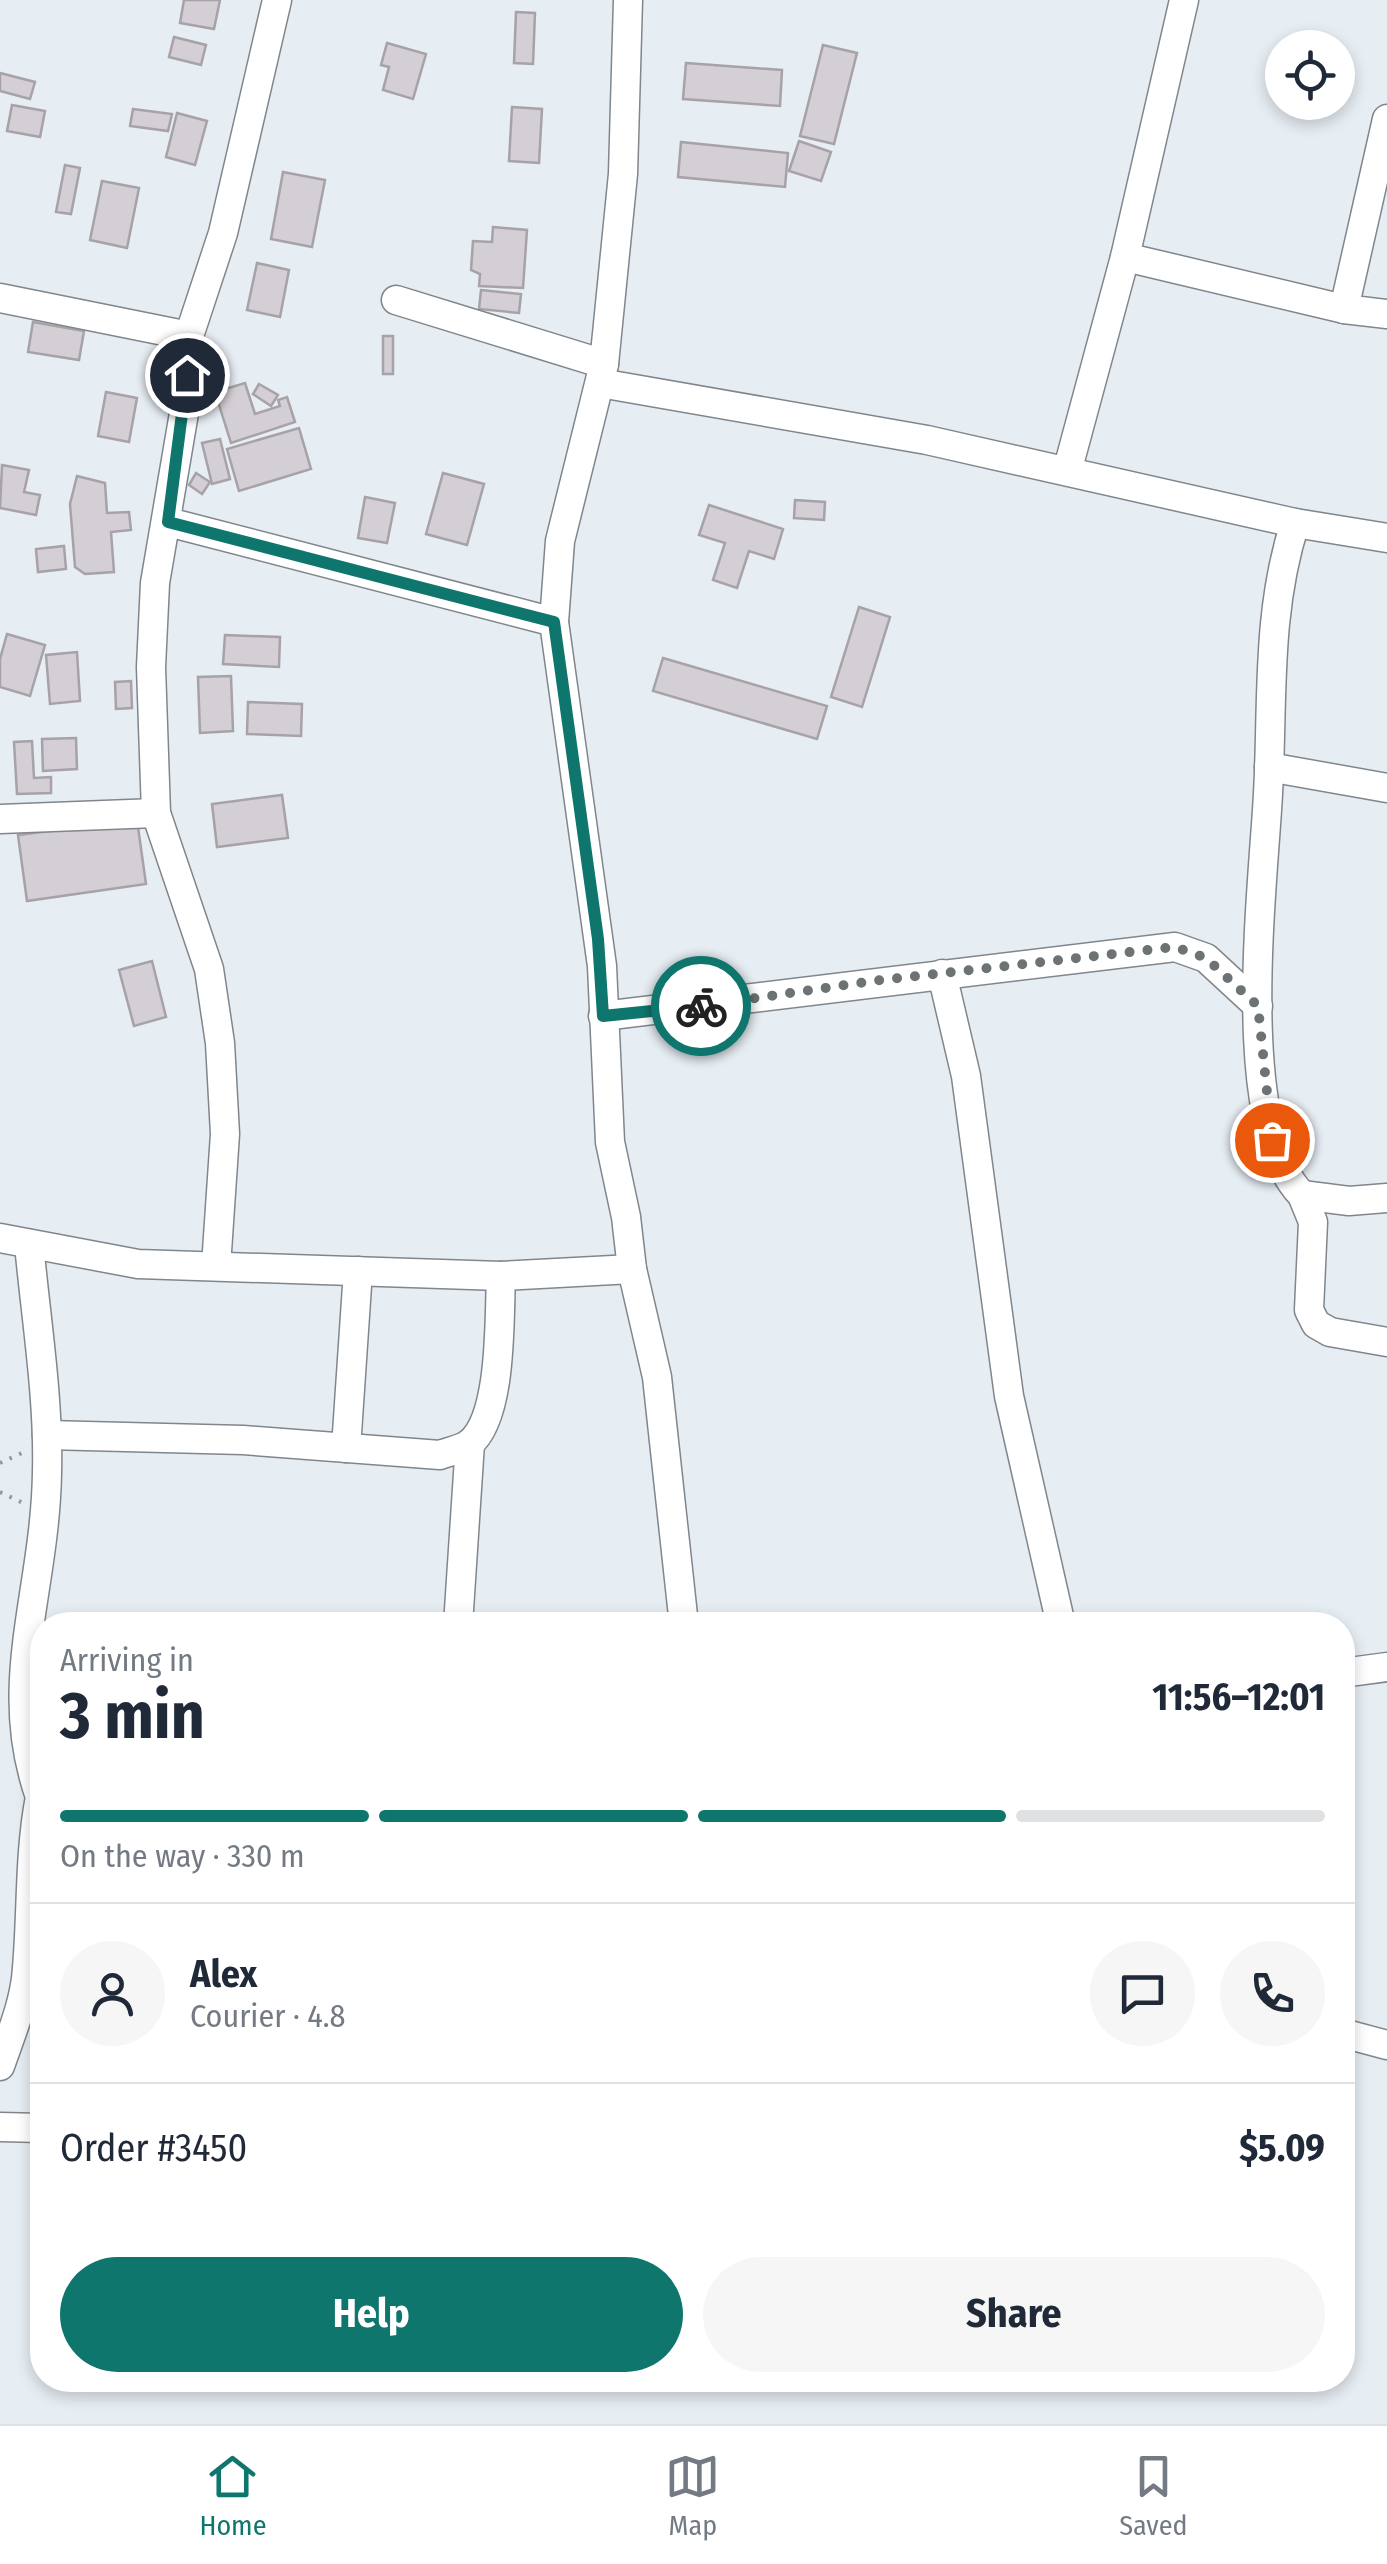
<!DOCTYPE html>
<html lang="en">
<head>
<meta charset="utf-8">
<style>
  :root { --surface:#fff; --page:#f6f6f7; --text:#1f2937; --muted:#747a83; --line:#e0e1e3; --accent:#0f766e }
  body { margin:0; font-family:"Fira Sans Condensed",sans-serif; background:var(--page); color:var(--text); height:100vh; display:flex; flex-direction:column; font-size:38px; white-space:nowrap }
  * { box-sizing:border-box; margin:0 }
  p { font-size:32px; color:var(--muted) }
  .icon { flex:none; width:55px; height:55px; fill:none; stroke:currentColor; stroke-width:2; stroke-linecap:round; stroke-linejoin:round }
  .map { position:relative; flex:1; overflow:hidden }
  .sheet { position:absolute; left:30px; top:1612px; width:1325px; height:780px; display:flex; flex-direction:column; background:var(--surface); border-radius:40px; box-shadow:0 5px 15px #0003 }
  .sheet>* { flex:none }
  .buttons { position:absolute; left:1265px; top:30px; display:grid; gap:20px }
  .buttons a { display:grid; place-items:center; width:90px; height:90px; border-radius:50%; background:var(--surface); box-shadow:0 5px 15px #0003; font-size:50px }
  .pin { position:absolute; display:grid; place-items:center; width:85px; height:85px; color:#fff; margin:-42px; border:5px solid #fff; border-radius:50%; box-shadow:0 2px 10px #0007 }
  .courier { position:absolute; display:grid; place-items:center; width:100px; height:100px; margin:-50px; border:8px solid #0f766e; border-radius:50%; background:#fff; color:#222; box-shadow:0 2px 12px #0007 }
  .head em { font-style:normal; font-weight:700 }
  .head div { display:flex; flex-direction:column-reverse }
  .head { display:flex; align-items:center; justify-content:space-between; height:170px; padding:0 30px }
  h1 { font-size:65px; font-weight:700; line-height:75px }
  .bar { display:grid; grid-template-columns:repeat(4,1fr); gap:15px 10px; align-content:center; height:120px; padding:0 30px }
  .bar i { height:12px; border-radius:8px; background:var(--line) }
  .bar .selected { background:var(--accent) }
  .bar p { grid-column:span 4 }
  .line { display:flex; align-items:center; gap:25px; padding:0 30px; border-top:2px solid var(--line) }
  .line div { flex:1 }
  .round { display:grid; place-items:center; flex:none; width:105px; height:105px; border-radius:52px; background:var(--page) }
  .cta { display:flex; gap:20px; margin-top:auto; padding:20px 30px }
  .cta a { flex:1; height:115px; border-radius:60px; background:var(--accent); color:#fff; font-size:40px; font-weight:700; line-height:115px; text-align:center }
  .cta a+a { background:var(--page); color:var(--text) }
  .tab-bar { display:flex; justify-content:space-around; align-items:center; height:140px; border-top:2px solid var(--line); background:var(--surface); font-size:28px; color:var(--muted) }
  .tab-bar a { display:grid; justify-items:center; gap:5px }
  .tab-bar .selected { color:var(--accent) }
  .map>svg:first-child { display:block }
  .building { fill:#d4ced5; stroke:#a7a2a8; stroke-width:2.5 }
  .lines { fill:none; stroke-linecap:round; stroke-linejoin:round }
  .minor-casing { stroke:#80868c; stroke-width:31 }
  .path { stroke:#91979b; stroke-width:4; stroke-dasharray:2.5 8; stroke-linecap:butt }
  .minor { stroke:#fff; stroke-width:28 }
  .done { stroke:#6d7275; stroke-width:10; stroke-dasharray:0 18 }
  .route { stroke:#0f766e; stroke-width:12 }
</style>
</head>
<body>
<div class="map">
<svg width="1387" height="2424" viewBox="0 0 1387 2424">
  <rect width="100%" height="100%" fill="#e6edf3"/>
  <g class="building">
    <path d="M184,0H220L214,29L180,23Z"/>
    <path d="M516,12L535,13L533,64L514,63Z"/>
    <path d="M174,37L206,45L201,65L169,57Z"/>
    <path d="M387,43L426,54L413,99L383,90L389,67L381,65Z"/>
    <path d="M823,45L857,53L834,144L800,136Z"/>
    <path d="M686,63L782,70L780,106L683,99Z"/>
    <path d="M0,73L35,82L30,99L0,91Z"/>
    <path d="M12,105L45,111L40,137L7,131Z"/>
    <path d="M512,107L542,109L539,163L509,161Z"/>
    <path d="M133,109L172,114L168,131L130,126Z"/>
    <path d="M177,113L207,121L195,165L166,157Z"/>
    <path d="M799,141L831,152L821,181L789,171Z"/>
    <path d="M681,142L788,153L785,187L678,177Z"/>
    <path d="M65,165L80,168L71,214L56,212Z"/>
    <path d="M283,172L325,180L312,247L271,239Z"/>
    <path d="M102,181L139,188L127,248L90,240Z"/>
    <path d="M493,227L527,230L523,288L479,286L480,274L471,270L473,241L492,242Z"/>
    <path d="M257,263L289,270L280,317L247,310Z"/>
    <path d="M481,290L521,294L519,313L479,309Z"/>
    <path d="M33,322L84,331L79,360L28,352Z"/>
    <rect x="383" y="336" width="10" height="38"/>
    <path d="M245,383L255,414L280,406L278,400L287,397L295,422L231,443L215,392Z"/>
    <path d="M259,384L278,395L271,406L253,394Z"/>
    <path d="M106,392L137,398L129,442L98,436Z"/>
    <path d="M299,428L311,469L239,491L227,449Z"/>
    <path d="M220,439L230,479L212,484L202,443Z"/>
    <path d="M2,465L29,470L24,492L40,495L36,515L0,508Z"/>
    <path d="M196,473L210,482L202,494L189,485Z"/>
    <path d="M443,473L484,484L467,545L426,534Z"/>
    <path d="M77,476L105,483L107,513L129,512L131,530L111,532L114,572L85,574L75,567L70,504Z"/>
    <path d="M365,497L395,503L387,543L358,538Z"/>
    <path d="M795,500L825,502L824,520L794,518Z"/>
    <path d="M709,505L783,529L774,559L749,551L737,588L713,580L725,543L699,535Z"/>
    <path d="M64,546L66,569L38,572L36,549Z"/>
    <path d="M859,607L890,617L862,707L831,697Z"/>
    <path d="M7,634L45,645L30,696L0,687V659Z"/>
    <path d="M225,635L280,637L279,667L223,664Z"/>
    <path d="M77,652L80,701L50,704L46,655Z"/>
    <path d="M663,658L827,706L817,739L653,691Z"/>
    <path d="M231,676L233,731L200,733L198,677Z"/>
    <path d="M131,681L132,708L116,709L115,682Z"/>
    <path d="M248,702L302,704L301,736L247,734Z"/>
    <path d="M76,738L77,769L43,771L42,739Z"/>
    <path d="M32,741L34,778L51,777V793L17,794L14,742Z"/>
    <path d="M282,795L288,838L217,847L212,804Z"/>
    <path d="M137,820L146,884L27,901L18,835Z"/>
    <path d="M152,961L166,1017L134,1026L119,970Z"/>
  </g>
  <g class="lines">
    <defs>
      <g id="minor">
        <path d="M628,0L623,174L604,364L560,541L554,622L602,966L610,1142L626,1217L632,1269L657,1377L684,1625"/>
        <path d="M1125,257L1344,309L1387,314"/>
        <path d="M0,298L189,336"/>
        <path d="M396,300L604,364"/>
        <path d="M1344,309L1387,119"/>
        <path d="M600,383L927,440L1295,523L1387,538"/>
        <path d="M1068,468L1125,257L1184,0"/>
        <path d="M168,522L554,622"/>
        <path d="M1295,523C1266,613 1273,701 1268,794C1263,889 1233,1126 1302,1195L1349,1201L1387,1198"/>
        <path d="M1269,767L1387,788"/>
        <path d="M0,819L156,813"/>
        <path d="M942,974L966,1076L1009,1396L1061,1625"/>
        <path d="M603,1016L1175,947L1206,958L1258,1006"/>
        <path d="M1302,1195L1313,1222L1309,1310L1316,1324L1330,1332L1387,1342"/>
        <path d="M0,1238L138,1264L501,1276L632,1269"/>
        <path d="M216,1266L225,1134L220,1043L209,969L156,813L151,667L155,583L184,413L189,336L223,233L277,0"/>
        <path d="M47,1435L243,1440L440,1455C448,1452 462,1449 469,1444C503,1418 499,1316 501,1276"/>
        <path d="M346,1448L358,1271"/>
        <path d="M458,1625L470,1443"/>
        <path d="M1342,1673L1387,1667"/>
        <path d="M1342,2033L1387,2045"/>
        <path d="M0,2066C11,2034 25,2002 27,1968C32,1910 29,1854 40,1797C0,1684 45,1593 47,1473C49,1397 36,1320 29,1244"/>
        <path d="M0,2127L42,2128"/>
      </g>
    </defs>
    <use href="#minor" class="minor-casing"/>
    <g class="path">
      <path d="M0,1463L24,1452"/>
      <path d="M0,1492L23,1503"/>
    </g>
    <use href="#minor" class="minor"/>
  </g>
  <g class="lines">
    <path class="done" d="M701,1006L873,981L1175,947L1206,958L1258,1006L1272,1140"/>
    <path class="route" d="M187,375L168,522L554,622L598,939L603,1016L701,1006"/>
  </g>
</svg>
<div class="buttons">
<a><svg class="icon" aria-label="locate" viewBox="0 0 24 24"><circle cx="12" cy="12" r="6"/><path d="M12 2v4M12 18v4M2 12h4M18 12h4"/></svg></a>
</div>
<div class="pin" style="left:1272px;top:1140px;background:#ea580c"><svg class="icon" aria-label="bag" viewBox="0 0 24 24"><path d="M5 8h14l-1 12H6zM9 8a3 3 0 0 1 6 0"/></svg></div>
<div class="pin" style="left:187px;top:375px;background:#1f2937"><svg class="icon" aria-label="home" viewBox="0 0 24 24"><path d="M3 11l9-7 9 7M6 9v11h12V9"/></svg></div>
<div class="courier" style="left:701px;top:1006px"><svg class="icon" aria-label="bike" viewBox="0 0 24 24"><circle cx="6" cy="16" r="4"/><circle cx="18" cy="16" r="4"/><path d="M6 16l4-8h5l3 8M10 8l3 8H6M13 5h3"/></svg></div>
<section class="sheet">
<div class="head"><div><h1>3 min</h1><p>Arriving in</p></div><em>11:56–12:01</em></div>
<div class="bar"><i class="selected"></i><i class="selected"></i><i class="selected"></i><i></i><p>On the way · 330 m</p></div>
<div class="line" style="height:180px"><a class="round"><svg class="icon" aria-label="person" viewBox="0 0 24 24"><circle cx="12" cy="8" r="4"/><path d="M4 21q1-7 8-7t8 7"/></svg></a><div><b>Alex</b><p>Courier · 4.8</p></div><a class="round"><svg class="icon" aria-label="chat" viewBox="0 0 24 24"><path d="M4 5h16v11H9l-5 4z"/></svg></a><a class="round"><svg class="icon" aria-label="phone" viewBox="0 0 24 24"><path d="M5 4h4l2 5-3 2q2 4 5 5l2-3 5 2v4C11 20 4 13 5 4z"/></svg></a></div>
<div class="line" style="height:130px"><div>Order #3450</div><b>$5.09</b></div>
<div class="cta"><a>Help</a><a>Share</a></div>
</section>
</div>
<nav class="tab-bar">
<a class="selected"><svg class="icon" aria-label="home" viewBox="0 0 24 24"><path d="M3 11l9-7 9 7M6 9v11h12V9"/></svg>Home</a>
<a><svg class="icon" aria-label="map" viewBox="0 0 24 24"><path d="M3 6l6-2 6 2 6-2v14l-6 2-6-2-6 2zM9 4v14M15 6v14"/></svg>Map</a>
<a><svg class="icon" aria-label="saved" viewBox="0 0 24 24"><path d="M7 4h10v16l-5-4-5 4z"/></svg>Saved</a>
</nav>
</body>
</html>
